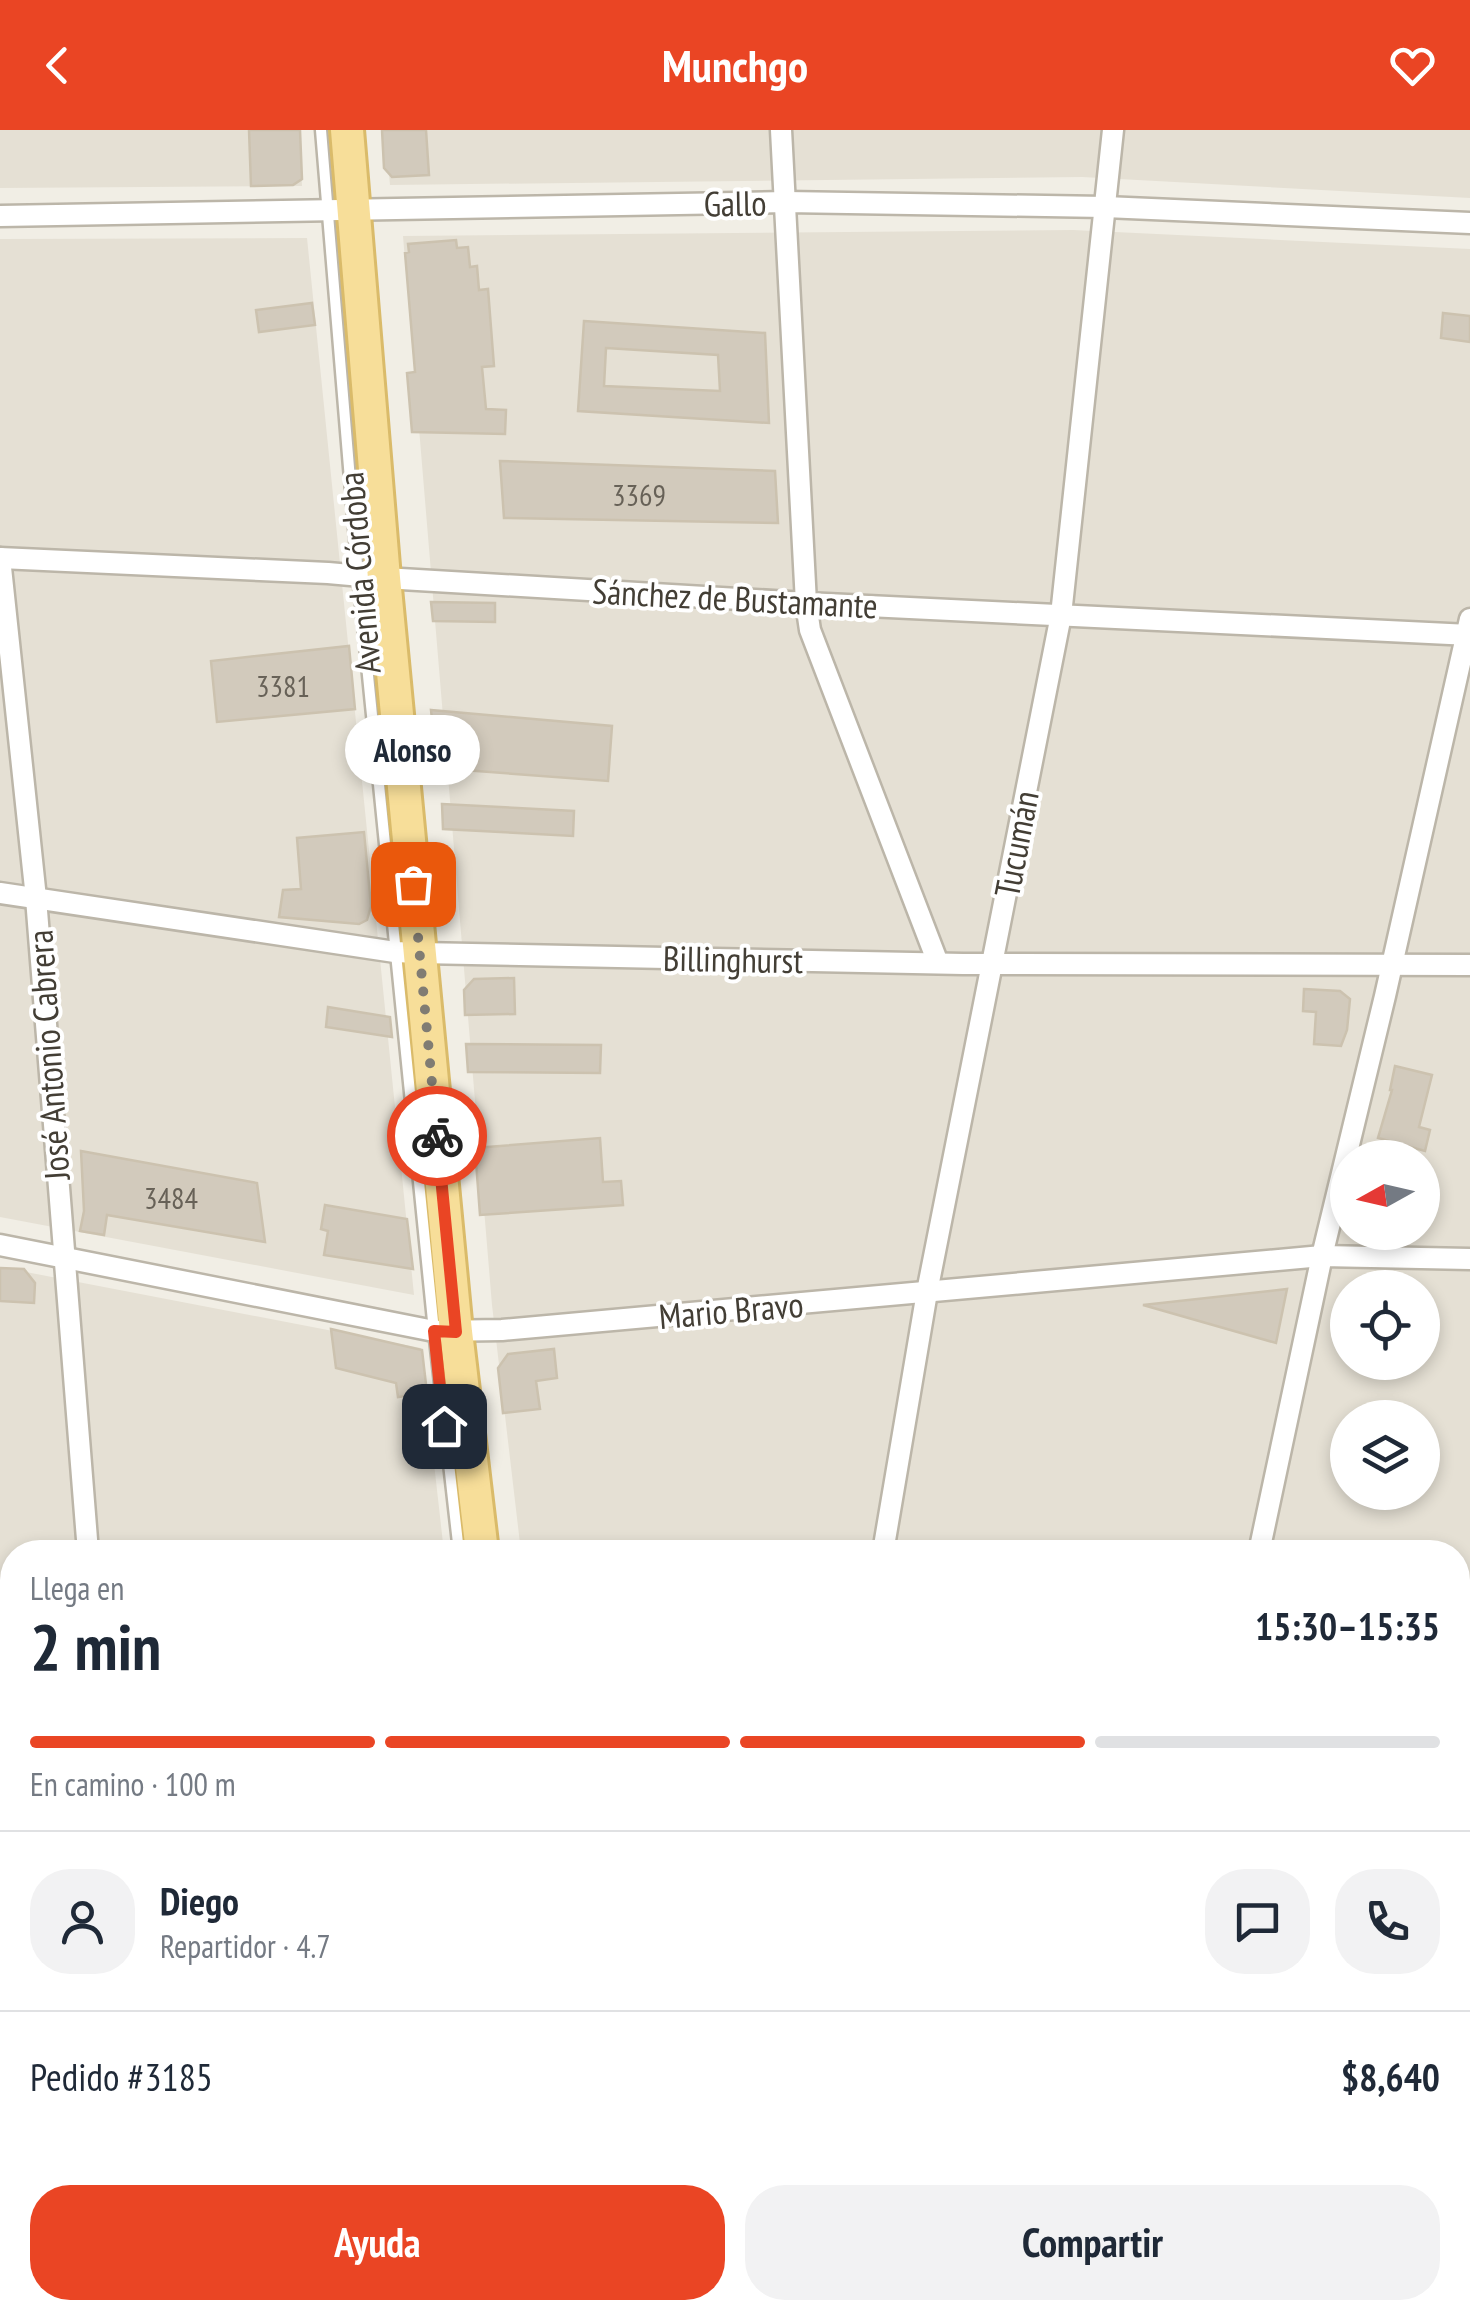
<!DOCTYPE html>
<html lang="es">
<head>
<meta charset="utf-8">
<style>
  :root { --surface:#fff; --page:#f2f2f3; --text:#1f2937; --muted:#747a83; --line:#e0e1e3; --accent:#ea4524 }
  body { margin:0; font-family:"PT Sans Narrow",sans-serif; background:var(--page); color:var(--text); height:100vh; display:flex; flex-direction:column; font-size:38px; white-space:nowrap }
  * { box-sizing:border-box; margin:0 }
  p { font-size:32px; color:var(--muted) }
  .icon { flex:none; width:55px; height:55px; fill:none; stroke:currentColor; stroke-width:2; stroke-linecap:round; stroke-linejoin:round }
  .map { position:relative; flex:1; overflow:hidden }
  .panel { position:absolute; left:0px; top:1410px; width:1470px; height:780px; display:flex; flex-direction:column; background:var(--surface); border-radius:40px 40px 0 0; box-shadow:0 5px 15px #0003 }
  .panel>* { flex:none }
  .needle { width:65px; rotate:262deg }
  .fabs { position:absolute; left:1330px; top:1010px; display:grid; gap:20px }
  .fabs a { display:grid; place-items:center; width:110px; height:110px; border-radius:50%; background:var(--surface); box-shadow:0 5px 15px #0003; font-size:50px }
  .pin { position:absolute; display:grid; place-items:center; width:85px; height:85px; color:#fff; margin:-42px; border-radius:20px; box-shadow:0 5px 15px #0006 }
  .courier { position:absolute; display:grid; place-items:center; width:100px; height:100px; margin:-50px; border:8px solid #ea4524; border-radius:50%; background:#fff; color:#222; box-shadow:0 2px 12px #0007 }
  .bubble { position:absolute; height:70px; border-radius:35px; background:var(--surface); box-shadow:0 5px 15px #0003; font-size:32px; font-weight:600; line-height:70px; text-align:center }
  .headline em { font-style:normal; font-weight:600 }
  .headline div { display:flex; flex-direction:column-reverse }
  .headline { display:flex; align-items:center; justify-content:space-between; height:170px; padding:0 30px }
  h1 { font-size:65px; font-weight:600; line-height:75px }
  .bar { display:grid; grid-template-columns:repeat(4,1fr); gap:15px 10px; align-content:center; height:120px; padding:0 30px }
  .bar i { height:12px; border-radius:8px; background:var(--line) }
  .bar .on { background:var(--accent) }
  .bar p { grid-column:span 4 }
  .line { display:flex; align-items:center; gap:25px; padding:0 30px; border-top:2px solid var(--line) }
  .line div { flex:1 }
  .round { display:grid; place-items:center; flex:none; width:105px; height:105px; border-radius:40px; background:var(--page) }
  .action { display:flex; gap:20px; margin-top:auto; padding:20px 30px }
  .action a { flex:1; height:115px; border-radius:40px; background:var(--accent); color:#fff; font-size:40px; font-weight:600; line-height:115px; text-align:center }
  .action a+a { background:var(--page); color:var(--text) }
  header { display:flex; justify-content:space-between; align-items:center; height:130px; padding:0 30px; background:var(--accent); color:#fff; font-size:45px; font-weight:600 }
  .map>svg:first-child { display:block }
  .residential { fill:#e5e0d4; fill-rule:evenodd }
  .education { fill:#eae3d0 }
  .building { fill:#d2cabc; stroke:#ccc2af; stroke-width:2.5; fill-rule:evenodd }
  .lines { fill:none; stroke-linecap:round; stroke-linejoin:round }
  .service-casing { stroke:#bcb6a9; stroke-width:15 }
  .minor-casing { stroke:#bcb6a9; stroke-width:25 }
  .tertiary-casing { stroke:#bcb6a9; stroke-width:30 }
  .primary-casing { stroke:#dabb6a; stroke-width:38 }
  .service { stroke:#fff; stroke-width:10 }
  .minor { stroke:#fff; stroke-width:20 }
  .tertiary { stroke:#fff; stroke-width:25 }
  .primary { stroke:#f7de99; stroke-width:32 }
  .done { stroke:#807c73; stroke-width:10; stroke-dasharray:0 18 }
  .route { stroke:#ea4524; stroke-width:12 }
  .labels { text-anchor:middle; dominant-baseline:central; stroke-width:8; stroke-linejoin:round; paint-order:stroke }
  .number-label { font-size:30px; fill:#676157 }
  .street-label { font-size:35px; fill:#433e35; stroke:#fff }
</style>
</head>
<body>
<header><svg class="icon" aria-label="back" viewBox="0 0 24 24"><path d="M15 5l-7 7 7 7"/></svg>Munchgo<svg class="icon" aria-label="heart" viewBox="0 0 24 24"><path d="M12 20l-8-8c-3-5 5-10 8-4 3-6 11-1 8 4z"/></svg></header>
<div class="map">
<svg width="1470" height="2190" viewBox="0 0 1470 2190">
  <rect width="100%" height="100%" fill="#f1eee5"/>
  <g class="residential">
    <path d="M0,0H299L302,56L0,58Z"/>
    <path d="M385,0H1470V68L1082,47L390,55Z"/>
    <path d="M1073,100L1470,119V2190H608L607,2178H1458V1422H521L492,1175L403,106ZM1348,1028H1422V1102H1348ZM1348,1158H1422V1232H1348ZM1348,1288H1422V1362H1348Z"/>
    <path d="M307,108L414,1165L0,1087V109Z"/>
    <path d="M0,1137L421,1218L444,1422H12V2178H529L530,2190H0Z"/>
  </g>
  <path class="education" d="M869,2178H1014L1012,2182L867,2190Z"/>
  <g class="building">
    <path d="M249,0H300L302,49L293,55L251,56Z"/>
    <path d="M382,0H426L429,45L392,47L384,38Z"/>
    <path d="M456,110L457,118L468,117L470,137L477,136L479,160L488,159L494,236L482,237L486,279L506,280L505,304L412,302L407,243L415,242L405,123L409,122L408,114Z"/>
    <path d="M312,173L315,195L259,202L256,180Z"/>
    <path d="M1443,183L1470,186V212L1441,208Z"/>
    <path d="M584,191L765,203L769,293L578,281ZM606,218L718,225L720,261L604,256Z"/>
    <path d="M500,331L775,341L778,393L504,388Z"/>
    <path d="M431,472L495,473V492L433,491Z"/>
    <path d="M349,516L355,579L217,592L211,531Z"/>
    <path d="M431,580L612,596L608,651L437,638Z"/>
    <path d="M442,674L574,681L573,706L443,699Z"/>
    <path d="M364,702L371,776L367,790L359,794L279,787L283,760L301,759L297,708Z"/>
    <path d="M514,848L515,884L465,885L464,860L474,849Z"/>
    <path d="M1304,859L1340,861L1350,869L1347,900L1341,916L1314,914L1316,882L1303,881Z"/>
    <path d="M328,877L390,887L392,907L326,897Z"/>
    <path d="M466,914L601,915L600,943L468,942Z"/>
    <path d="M1395,936L1432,945L1419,997L1430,1000L1425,1021L1378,1008L1392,960H1390Z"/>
    <path d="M600,1008L603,1052L621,1051L623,1075L480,1085L475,1018Z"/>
    <path d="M81,1021L257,1053L265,1112L107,1085L104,1105L80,1101L84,1081Z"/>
    <path d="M325,1075L407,1089L413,1139L324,1125L328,1101L321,1099Z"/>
    <path d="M0,1138L24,1139L35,1153L34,1173L0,1171Z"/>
    <path d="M1287,1159L1276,1213L1143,1175Z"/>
    <path d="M331,1199L422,1220L427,1263L398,1267L396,1253L336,1238Z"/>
    <path d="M554,1219L557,1248L536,1251L540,1279L503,1283L498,1238L508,1224Z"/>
  </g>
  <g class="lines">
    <defs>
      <path id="service" d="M321,0L358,446L434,1201L459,1422"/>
      <g id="minor">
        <path d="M781,0L806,473L810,500L938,833"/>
        <path d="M0,86L786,72L1105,77L1470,93"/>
        <path d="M0,428L328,443L384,448L806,473L1470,505"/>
        <path d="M0,428L36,768L88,1422"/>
        <path d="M0,763L395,822L420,823L963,834L1470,835"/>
        <path d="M0,1115L434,1201L502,1200L1322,1126L1470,1129"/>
        <path d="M883,1422L927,1162L1061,485L1113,0"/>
        <path d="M1259,1422L1322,1126L1385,866L1470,489"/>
        <path d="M0,1532H12"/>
        <path d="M1458,1562L1470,1561"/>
        <path d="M152,2178L153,2190"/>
        <path d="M1343,2178V2190"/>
        <path d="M741,2190L743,2178"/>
        <path d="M1039,2190L1044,2178"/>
      </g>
      <g id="tertiary">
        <path d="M1458,1941H1470"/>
        <path d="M0,2013L12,2014"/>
      </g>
      <g id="primary">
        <path d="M347,0L384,448L456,1202L482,1422"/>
        <path d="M562,2178L564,2190"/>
      </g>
    </defs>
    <use href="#service" class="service-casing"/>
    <use href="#minor" class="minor-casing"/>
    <use href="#tertiary" class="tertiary-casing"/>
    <use href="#primary" class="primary-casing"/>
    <use href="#service" class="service"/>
    <use href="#minor" class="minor"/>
    <use href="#tertiary" class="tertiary"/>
    <use href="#primary" class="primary"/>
  </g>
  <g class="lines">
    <path class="done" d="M413,754L437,1006"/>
    <path class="route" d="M437,1006L456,1202L434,1201L444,1296"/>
  </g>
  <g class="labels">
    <g class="number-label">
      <text x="639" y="364">3369</text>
      <text x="283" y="555">3381</text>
      <text x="171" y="1067">3484</text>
    </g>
    <g class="street-label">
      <text transform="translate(735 73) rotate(-1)">Gallo</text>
      <text transform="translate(359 443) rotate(-95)">Avenida Córdoba</text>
      <text transform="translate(735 468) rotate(3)">Sánchez de Bustamante</text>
      <text transform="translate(1016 714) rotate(-79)">Tucumán</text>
      <text transform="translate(733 829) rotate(1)">Billinghurst</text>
      <text transform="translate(48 925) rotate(-94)">José Antonio Cabrera</text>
      <text transform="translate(731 1180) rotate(-5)">Mario Bravo</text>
    </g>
  </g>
</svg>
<div class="fabs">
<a><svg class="needle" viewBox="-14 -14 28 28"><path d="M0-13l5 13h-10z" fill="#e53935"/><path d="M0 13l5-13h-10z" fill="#747a83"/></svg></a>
<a><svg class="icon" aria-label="locate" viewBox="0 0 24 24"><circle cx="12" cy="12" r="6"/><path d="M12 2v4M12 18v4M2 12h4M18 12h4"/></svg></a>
<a><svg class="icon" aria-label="layers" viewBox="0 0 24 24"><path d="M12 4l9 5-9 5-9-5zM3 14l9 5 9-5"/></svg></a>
</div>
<div class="pin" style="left:413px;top:754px;background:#ea580c"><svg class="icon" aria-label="bag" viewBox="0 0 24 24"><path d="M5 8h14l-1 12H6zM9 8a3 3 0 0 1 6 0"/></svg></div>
<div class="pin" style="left:444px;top:1296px;background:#1f2937"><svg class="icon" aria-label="home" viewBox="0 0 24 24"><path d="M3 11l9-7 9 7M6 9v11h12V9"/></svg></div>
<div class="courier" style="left:437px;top:1006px"><svg class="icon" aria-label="bike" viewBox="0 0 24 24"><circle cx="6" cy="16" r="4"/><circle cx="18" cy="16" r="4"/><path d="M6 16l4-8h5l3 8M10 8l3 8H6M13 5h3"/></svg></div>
<div class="bubble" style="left:345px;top:585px;width:135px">Alonso</div>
<section class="panel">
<div class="headline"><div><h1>2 min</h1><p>Llega en</p></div><em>15:30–15:35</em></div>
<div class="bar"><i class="on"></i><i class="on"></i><i class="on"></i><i></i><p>En camino · 100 m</p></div>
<div class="line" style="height:180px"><a class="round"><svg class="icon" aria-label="person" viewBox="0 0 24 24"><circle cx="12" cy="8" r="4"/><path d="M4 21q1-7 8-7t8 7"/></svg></a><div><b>Diego</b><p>Repartidor · 4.7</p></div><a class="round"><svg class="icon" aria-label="chat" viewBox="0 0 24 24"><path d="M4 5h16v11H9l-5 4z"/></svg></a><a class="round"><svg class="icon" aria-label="phone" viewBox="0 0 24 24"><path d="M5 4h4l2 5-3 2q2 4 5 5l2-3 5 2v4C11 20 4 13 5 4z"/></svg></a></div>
<div class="line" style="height:130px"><div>Pedido #3185</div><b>$8,640</b></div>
<div class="action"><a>Ayuda</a><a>Compartir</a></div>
</section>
</div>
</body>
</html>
